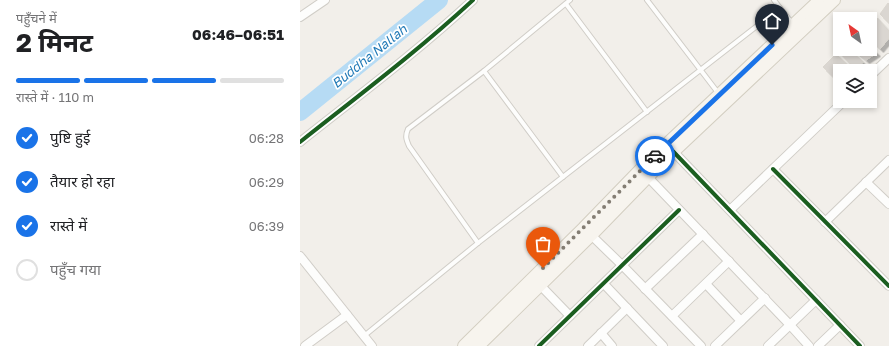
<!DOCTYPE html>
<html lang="hi">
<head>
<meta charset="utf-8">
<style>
  :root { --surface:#fff; --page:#f6f6f6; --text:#202124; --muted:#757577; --line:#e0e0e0; --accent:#1a73e8 }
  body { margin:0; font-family:"Golos Text","Noto Sans Devanagari",sans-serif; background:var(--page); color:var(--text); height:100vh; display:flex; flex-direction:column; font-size:15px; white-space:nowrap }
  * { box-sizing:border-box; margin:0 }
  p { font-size:13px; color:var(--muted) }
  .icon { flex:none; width:22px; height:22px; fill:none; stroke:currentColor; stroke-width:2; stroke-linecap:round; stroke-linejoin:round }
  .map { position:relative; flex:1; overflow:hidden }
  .drawer { display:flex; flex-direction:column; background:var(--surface); width:300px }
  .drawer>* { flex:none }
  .needle { width:26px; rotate:327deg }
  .tools { position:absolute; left:533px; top:12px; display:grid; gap:8px }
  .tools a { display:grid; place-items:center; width:44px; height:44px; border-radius:0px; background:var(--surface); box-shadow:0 2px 6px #0003; font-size:20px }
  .pin { position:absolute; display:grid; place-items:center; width:34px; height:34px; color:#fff; margin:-41px -17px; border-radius:50% 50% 50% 0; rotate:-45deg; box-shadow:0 0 4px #0007 }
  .pin .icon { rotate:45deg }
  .courier { position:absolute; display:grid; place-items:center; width:40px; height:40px; margin:-20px; border:3px solid #1a73e8; border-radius:50%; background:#fff; color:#222; box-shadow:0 1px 5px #0007 }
  .head em { font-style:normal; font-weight:700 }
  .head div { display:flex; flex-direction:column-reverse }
  .head { display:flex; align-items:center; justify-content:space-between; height:68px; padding:0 16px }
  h1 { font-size:26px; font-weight:700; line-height:30px }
  .bar { display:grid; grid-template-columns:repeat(4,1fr); gap:6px 4px; align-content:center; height:48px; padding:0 16px }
  .bar i { height:5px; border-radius:3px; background:var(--line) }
  .bar .selected { background:var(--accent) }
  .bar p { grid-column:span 4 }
  ol { padding:0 16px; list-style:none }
  li { display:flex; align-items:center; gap:12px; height:44px }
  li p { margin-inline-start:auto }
  li .icon { padding:4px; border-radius:50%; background:var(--accent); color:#fff; stroke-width:4 }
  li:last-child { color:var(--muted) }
  li i { width:22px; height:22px; border:2px solid var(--line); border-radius:50% }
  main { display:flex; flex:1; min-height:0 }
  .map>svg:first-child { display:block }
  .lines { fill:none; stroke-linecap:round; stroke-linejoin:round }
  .river { stroke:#b6dbf4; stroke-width:18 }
  .building { fill:#dad6d1; stroke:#dad6cf; filter:url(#shadow) }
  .service-casing { stroke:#d0cdc7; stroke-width:6 }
  .minor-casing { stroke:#d0cdc7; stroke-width:10 }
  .secondary-casing { stroke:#d3cec1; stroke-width:14 }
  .service { stroke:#fdfdfc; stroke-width:4 }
  .minor { stroke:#fdfdfc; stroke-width:8 }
  .secondary { stroke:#f7f4ee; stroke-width:12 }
  .cycleway-casing { stroke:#fff; stroke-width:6 }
  .cycleway { stroke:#1b5e20; stroke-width:4 }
  .done { stroke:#847e74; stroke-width:4; stroke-dasharray:0 7.2 }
  .route { stroke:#1a73e8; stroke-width:5 }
  .labels { text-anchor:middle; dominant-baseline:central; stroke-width:3.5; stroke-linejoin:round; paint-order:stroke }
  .water-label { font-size:13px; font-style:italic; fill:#217ab7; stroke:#fff }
</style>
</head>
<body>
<main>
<section class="drawer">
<div class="head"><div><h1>2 मिनट</h1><p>पहुँचने में</p></div><em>06:46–06:51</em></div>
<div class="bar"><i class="selected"></i><i class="selected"></i><i class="selected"></i><i></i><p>रास्ते में · 110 m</p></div>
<ol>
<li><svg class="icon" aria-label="check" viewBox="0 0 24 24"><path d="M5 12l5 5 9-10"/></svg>पुष्टि हुई<p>06:28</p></li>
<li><svg class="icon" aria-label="check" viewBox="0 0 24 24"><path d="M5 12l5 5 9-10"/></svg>तैयार हो रहा<p>06:29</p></li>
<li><svg class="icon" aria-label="check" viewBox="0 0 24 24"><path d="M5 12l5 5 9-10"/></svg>रास्ते में<p>06:39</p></li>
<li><i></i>पहुँच गया</li>
</ol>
</section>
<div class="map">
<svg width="589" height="346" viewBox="0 0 589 346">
  <defs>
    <filter id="shadow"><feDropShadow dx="3.5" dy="3.5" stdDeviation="0" flood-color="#0004"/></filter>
  </defs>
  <rect width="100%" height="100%" fill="#f2efea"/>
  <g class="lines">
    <path class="river" d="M0,112L139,0"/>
  </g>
  <g class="building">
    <path d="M588,3L589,4V23L580,14Z"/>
    <path d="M574,15L589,31V38L580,49L570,39V20Z"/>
    <path d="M570,47L577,53L566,60L553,49H570Z"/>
    <path d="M540,49H549L563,62L556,70L538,51Z"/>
    <path d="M536,54L554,71H540V83L523,67Z"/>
  </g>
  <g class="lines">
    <defs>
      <g id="service">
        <path d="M347,0L419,94"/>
        <path d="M474,0L480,8"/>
        <path d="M266,4L347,112"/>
        <path d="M184,71L263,177"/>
        <path d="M178,243L109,146C106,139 105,136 108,129L184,71L270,0"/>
        <path d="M64,336L178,243L480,8L492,23"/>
      </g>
      <g id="minor">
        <path d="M0,17L25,0"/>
        <path d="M570,76L589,58"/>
        <path d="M0,142C58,96 118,51 173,0"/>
        <path d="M370,148L560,346"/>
        <path d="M473,169L589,286"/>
        <path d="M344,173L490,325L509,346"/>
        <path d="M566,182L589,204"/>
        <path d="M430,210L544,101"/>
        <path d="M525,222L589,160"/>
        <path d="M291,235L323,266L401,346"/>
        <path d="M0,256L72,346"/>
        <path d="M304,284L363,346"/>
        <path d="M406,284L441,321"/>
        <path d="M240,285L270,316"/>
        <path d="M345,289L403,234"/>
        <path d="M372,316L429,261"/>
        <path d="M301,333L312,346"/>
        <path d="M5,346L47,315"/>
        <path d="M239,346L379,210"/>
        <path d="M288,346L327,308"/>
        <path d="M415,346L465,298"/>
        <path d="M468,346L516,300"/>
        <path d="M518,346L540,325"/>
      </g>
      <g id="secondary">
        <path d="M164,346L284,228L351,159L520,0"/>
        <path d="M178,346L291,235L358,166L534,0"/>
      </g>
    </defs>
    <use href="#service" class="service-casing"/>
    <use href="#minor" class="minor-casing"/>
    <use href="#secondary" class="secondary-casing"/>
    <use href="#service" class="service"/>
    <use href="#minor" class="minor"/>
    <use href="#secondary" class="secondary"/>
    <defs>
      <g id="cycleway">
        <path d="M0,142C58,96 118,51 173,0"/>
        <path d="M367,145L560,346"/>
        <path d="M473,169L589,286"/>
        <path d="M239,346L379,210"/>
      </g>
    </defs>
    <use href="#cycleway" class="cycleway-casing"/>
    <use href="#cycleway" class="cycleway"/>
  </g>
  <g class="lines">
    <path class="done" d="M243,268L355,156"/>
    <path class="route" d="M355,156L472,45"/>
  </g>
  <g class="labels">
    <g class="water-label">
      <text transform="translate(69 56) rotate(-39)">Buddha Nallah</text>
    </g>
  </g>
</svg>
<div class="tools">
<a><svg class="needle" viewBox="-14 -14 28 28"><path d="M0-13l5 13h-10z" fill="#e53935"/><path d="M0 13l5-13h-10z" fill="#757577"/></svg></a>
<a><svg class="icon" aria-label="layers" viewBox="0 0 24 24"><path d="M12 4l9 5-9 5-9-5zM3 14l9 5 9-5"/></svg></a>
</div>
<div class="pin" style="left:243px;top:268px;background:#ea580c"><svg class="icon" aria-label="bag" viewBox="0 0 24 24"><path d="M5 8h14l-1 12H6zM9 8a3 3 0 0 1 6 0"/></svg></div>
<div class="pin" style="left:472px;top:45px;background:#1f2937"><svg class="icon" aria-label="home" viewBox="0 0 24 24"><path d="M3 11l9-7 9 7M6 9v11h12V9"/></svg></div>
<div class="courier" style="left:355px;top:156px"><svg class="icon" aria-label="car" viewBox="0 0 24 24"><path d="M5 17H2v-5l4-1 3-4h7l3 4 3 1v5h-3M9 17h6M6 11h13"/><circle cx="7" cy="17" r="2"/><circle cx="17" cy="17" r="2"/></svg></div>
</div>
</main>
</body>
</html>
